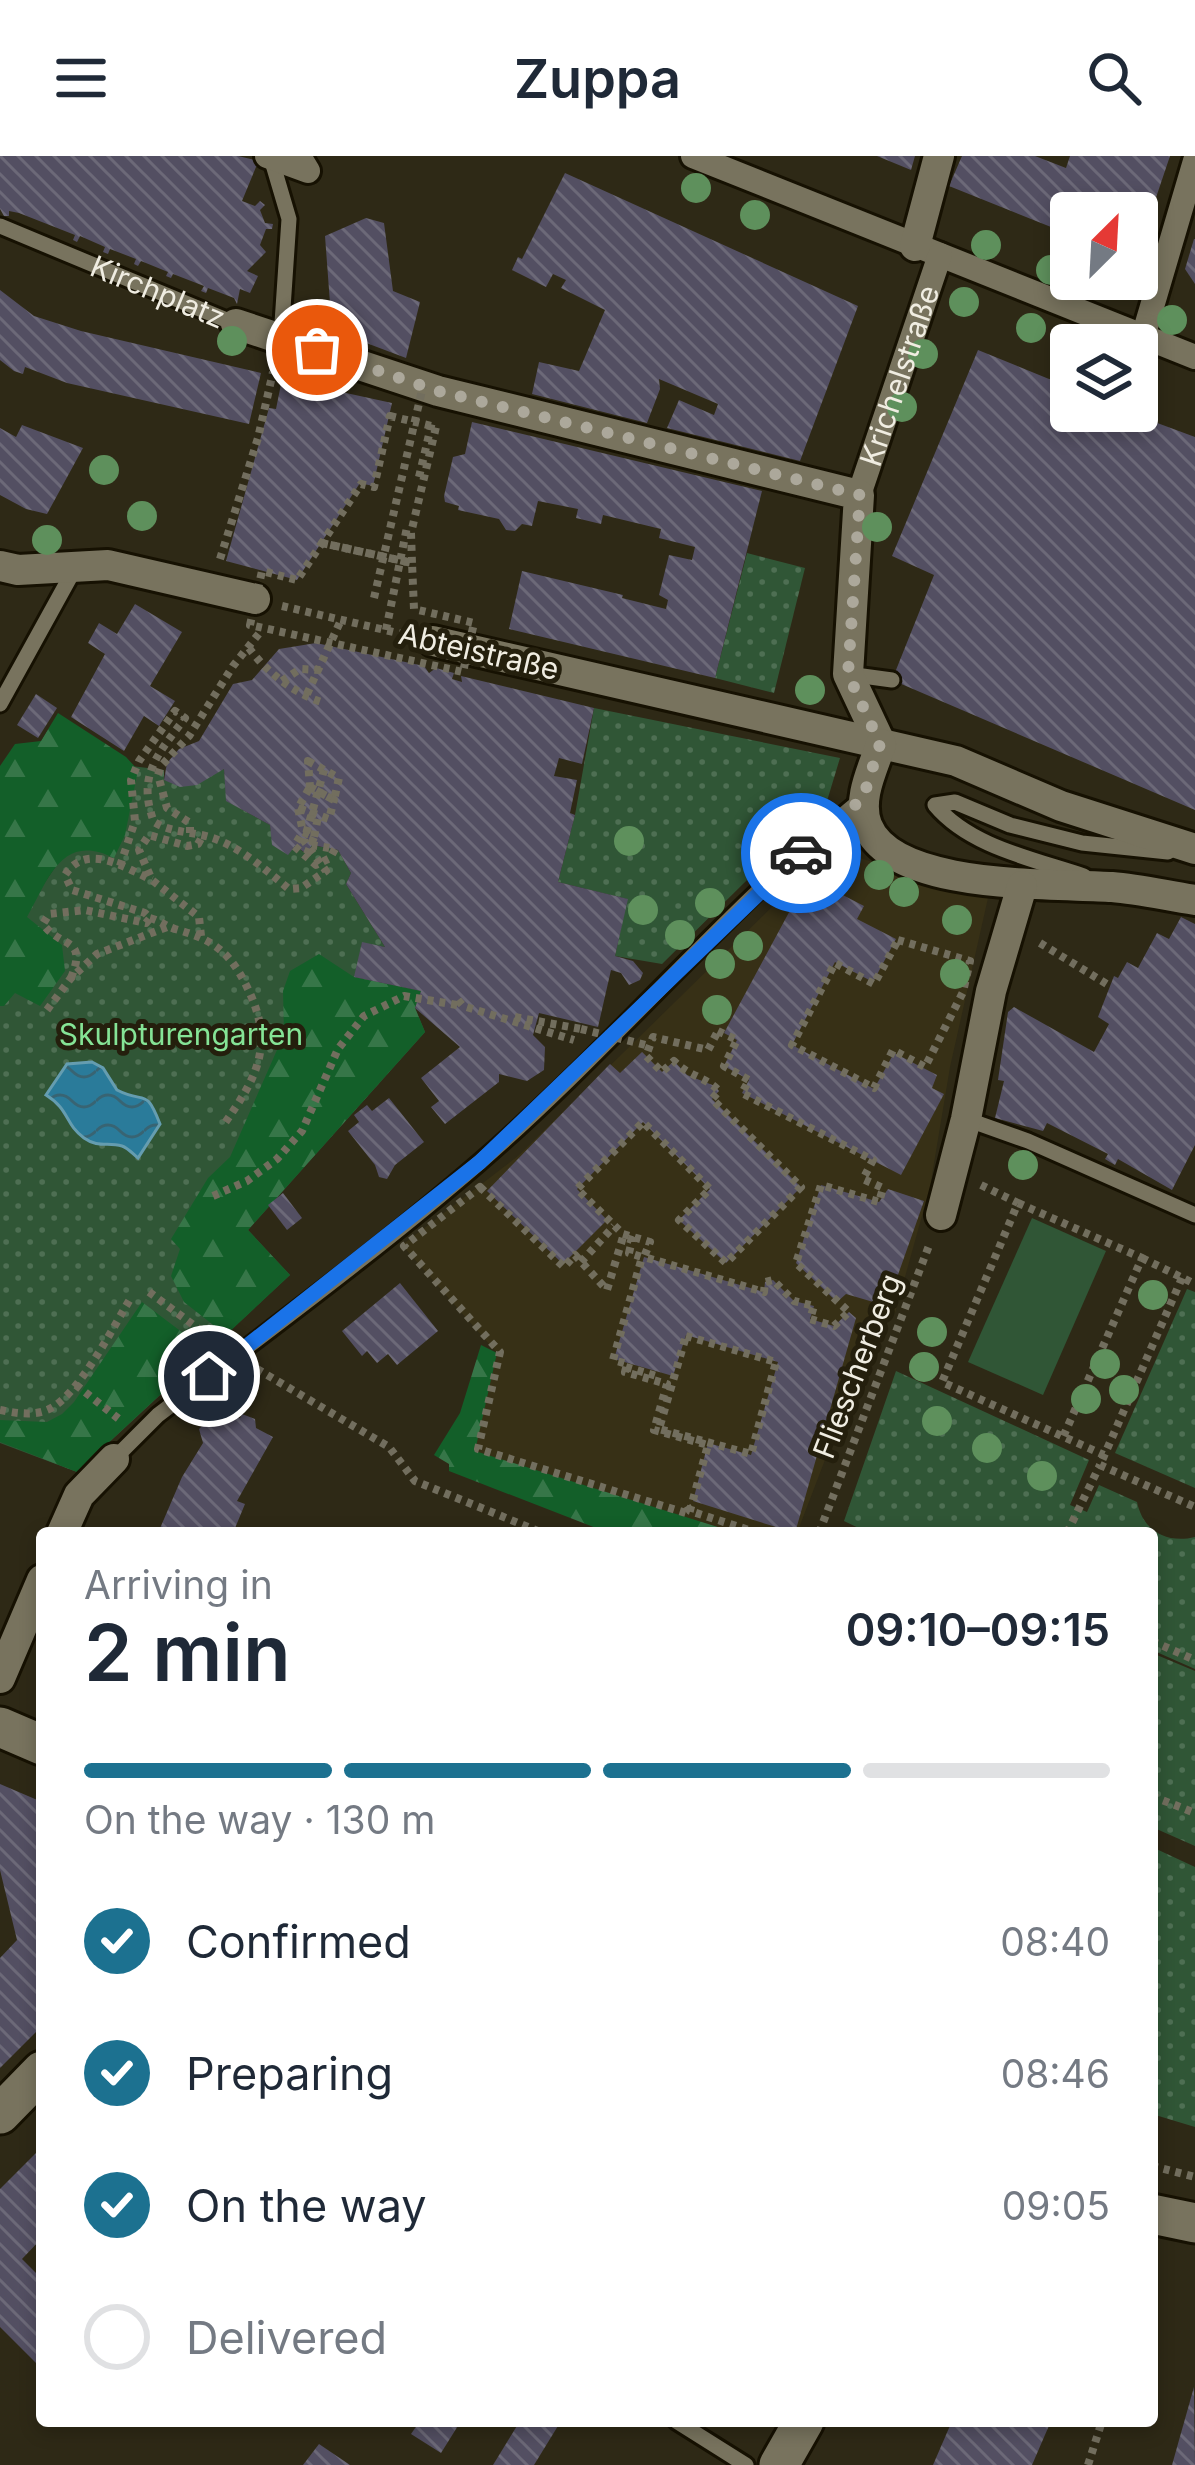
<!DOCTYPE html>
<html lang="en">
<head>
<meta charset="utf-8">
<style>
  :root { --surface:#fff; --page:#f6f6f7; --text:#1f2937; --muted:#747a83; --line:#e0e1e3; --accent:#1c7190 }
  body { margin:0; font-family:Inter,sans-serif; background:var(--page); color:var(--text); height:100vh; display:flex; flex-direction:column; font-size:45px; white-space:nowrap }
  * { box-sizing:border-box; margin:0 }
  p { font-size:39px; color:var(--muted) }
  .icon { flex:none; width:66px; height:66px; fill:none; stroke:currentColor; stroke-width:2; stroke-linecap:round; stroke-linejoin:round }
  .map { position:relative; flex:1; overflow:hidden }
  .drawer { position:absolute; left:36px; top:1371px; width:1122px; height:900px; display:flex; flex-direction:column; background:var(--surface); border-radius:12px; box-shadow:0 6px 18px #0003 }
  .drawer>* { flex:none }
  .needle { width:78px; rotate:24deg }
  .buttons { position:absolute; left:1050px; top:36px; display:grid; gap:24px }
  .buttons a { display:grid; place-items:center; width:108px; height:108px; border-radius:12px; background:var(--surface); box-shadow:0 6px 18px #0003; font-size:60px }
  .pin { position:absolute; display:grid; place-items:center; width:102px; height:102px; color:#fff; margin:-51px; border:6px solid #fff; border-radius:50%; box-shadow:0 3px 12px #0007 }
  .courier { position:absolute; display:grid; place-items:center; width:120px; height:120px; margin:-60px; border:9px solid #1a73e8; border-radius:50%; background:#fff; color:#222; box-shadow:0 3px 15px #0007 }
  .headline em { font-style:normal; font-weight:600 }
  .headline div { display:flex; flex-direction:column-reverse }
  .headline { display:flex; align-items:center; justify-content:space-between; height:204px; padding:0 48px }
  h1 { font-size:78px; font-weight:600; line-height:90px }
  .bar { display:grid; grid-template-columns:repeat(4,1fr); gap:18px 12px; align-content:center; height:144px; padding:0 48px }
  .bar i { height:15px; border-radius:9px; background:var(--line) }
  .bar .current { background:var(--accent) }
  .bar p { grid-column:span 4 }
  ol { padding:0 48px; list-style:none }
  li { display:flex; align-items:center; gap:36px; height:132px }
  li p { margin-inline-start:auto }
  li .icon { padding:12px; border-radius:50%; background:var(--accent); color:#fff; stroke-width:4 }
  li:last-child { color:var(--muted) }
  li i { width:66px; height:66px; border:6px solid var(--line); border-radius:50% }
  header { display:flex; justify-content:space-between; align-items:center; height:156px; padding:0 48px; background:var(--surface); font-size:54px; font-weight:600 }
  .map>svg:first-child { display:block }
  .built { fill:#373016 }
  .green { fill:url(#green-dots) }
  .forest { fill:url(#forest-firs) }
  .pitch { fill:#305636 }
  .water { fill:url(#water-waves); stroke:#659db0; stroke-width:3 }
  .building { fill:url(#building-back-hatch) }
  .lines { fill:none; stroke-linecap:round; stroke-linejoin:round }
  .service-casing { stroke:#161102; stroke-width:21 }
  .pedestrian-casing { stroke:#161102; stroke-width:30 }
  .minor-casing { stroke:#161102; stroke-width:36 }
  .tertiary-casing { stroke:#161102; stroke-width:45 }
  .path { stroke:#726e5e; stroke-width:8; stroke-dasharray:6 6; stroke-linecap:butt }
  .service { stroke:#78735e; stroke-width:15 }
  .pedestrian { stroke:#78735e; stroke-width:24 }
  .minor { stroke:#78735e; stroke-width:30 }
  .tertiary { stroke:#78735e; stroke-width:39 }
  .path-bridge { stroke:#726e5e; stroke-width:8; stroke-dasharray:6 6; stroke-linecap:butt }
  .tree { fill:#5e905c }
  .done { stroke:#aca89b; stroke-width:12; stroke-dasharray:0 21.6 }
  .route { stroke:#1a73e8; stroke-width:15 }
  .labels { text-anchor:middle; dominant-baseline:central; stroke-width:10; stroke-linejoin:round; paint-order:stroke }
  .street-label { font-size:30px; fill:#f0ede2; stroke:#241f0d }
  .park-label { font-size:30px; fill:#85e496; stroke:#241f0d }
</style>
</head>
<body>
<header><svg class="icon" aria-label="menu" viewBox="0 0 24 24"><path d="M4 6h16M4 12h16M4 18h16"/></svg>Zuppa<svg class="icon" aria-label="search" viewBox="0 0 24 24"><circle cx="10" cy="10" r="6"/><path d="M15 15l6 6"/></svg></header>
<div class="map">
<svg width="1195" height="2309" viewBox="0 0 1195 2309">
  <defs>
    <pattern id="green-dots" width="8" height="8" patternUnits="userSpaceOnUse" patternTransform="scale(3)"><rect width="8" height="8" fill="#305636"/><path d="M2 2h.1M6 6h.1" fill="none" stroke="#4e6f53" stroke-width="1.8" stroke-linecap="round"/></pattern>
    <pattern id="forest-firs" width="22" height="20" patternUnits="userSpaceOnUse" patternTransform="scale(3)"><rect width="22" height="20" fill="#135f29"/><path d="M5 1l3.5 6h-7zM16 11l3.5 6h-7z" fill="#367648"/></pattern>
    <pattern id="water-waves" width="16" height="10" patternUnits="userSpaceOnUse" patternTransform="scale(3)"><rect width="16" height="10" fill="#2a7b9a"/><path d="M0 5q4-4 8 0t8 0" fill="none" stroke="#386473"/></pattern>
    <pattern id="building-back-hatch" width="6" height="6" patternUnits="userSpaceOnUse" patternTransform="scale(3)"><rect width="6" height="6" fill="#534f62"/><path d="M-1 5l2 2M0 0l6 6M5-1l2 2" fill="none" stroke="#6c6978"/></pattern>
  </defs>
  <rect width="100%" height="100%" fill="#2e2916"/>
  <path class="built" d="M831,693L988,742L950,911L930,1031L895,1157L882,1155L797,1377H737L474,1295L497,1197L402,1089L518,1000Z"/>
  <g class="green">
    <path d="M747,397L805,412L774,537L715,522Z"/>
    <path d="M594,552L840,602L827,645L662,808L615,800L627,743L558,726L575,659Z"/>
    <path d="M123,609L164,614V624C194,635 199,624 224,613L227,645L270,669L273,689L287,698L295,690L305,697L311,689L338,694L351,717L346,728L385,791L362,787L355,821L421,835L415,852L425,876L248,1074L290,1119L77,1316L0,1287V805L10,779Z"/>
    <path d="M1187,1133L1195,1136V1332L1115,1297Z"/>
    <path d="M896,1215L1089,1304L1070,1349L1087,1356L1099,1329L1137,1346C1143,1375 1167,1388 1195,1381V1513L1152,1494V1377H869L844,1365Z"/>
    <path d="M1152,1497L1195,1515V1690L1152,1671Z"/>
    <path d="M1152,1691L1195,1711V1971L1152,1958Z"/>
  </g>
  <g class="forest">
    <path d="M58,557L126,601L138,614L125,679L114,702C62,676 49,722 27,761L62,789L65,815L40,850L15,837L4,850H0V610L15,588L41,585Z"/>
    <path d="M319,798L354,821L421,835L415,852L425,876L248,1074L290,1119L226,1179L184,1146L171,1120L180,1093L171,1083L208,1022L230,1001L284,878L283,835L290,815Z"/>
    <path d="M142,1146L207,1195L77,1316L0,1286V1264L47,1266L62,1258L74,1246Z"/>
    <path d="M481,1189L497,1197L475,1295L737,1377H609L449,1315V1308L434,1299L460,1257Z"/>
  </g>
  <path class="pitch" d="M1032,1062L1106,1095L1043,1239L968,1206Z"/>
  <path class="water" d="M92,906L103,912L117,934C146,949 145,930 160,968L138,1002C133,998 128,992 122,990C108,986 98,992 84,982C64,967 70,954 46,939L67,908Z"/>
  <g class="building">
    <path d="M0,0H238L259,5L261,10L256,11L242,45L255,50L260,45L265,49L260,54L265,67L273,68L272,73H266L260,89L266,96L247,115L258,120L250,137L240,133L237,148L234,142L208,132L206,137L201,135L204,130L173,118L171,122L166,120L168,116L141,105L138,110L134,108L136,103L110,93L108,98L103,96L105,91L80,80L77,86L73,84L75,79L19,57L9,55V60H4L0,53Z"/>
    <path d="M877,0H915L911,14Z"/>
    <path d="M962,0H1035L1066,12L1070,0H1170L1137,98V57H1071V79L949,30Z"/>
    <path d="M565,17L858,150L800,305L667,272L679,244L714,259L718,248L659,223L660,233L647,267L532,238L539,206L579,215L605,154L561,132L566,124L553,118L546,131L512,114L518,101L522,103Z"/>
    <path d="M366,62L384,67L393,135L420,146L406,202L332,174L325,80Z"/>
    <path d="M1194,83H1195V128L1185,113Z"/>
    <path d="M0,134L34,160L81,175L261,217L249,268L67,227L25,211L23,218L14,215L0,204Z"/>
    <path d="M978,194L1071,232V255H1125L1195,281V654L892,524L934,419L892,400Z"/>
    <path d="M282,223L392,247L373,330L360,327L297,424L226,405L269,252L276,253Z"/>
    <path d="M472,266L762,335L715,522L509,473L522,415L623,439L622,442L666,453L668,444L659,439L669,399L692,404L695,391L659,382L661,373L603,359L601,368L576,362L578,353L538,345L532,370L522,368L515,375L506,374L499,363L458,354L459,350L445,346L444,340L453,301L465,298Z"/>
    <path d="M22,269L83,292L47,358L26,353L0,339V272L16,281Z"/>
    <path d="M135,448L182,476L150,530L175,545L159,570L144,560L124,595L71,561L105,498L88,487L99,467L117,478Z"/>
    <path d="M316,487L424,510L429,517L436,512L454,517L452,523L462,526L461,520L594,552L582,608L559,602L554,620L577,624L570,657L575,659L558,726L628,743L615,800L633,805L643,817L640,824L629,829L621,817L611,814L598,871L539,857L533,879L545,891L544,914L527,925L499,918V926L445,968L431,951L439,945L421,922L460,891L415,852L421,835L354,821L362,786L385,791L346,728L351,717L338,694L312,689L307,698L295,690L288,699L272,689L270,669L226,645L224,613L197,629L180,631L164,624L167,607L179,593L199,585L233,528L252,524L279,493Z"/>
    <path d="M36,538L57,552L38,582L17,569Z"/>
    <path d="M808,721L864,750L857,763L896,783L873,826L835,806L792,889L874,933L894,897L937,919L932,932L944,938L901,1019L742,937L749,924L724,910L737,884L724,877Z"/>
    <path d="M1181,761L1195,768V989L1172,1034L1118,1003L1115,1009L1105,1003L1108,998L1047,967L1043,975L995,962L1004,925L998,924L1008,856L1014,851L1094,896L1109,868L1098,861L1114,820L1118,822L1127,806L1138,812L1157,777L1169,783Z"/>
    <path d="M642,896L662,916L674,905L687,919L715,930L719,935L712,943L801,1031L726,1107L679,1064L710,1033L643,966L577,1033L607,1064L563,1108L487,1035L610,908L620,917Z"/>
    <path d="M389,942L424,986L395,1009L387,1023L379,1021L375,1009L348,975L359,966L354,959L367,949L372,955Z"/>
    <path d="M821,1029L879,1046L888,1033L924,1045L887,1150L846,1138L837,1146L796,1107Z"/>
    <path d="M283,1037L302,1062L287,1074L268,1049Z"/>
    <path d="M644,1101L764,1136L765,1126L773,1124L794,1145L814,1150L810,1163L834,1170L849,1156L856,1162L795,1377L693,1345L708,1287L751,1299L778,1206L686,1179L673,1220L614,1203Z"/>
    <path d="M400,1127L438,1175L397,1209L388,1198L377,1207L367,1195L362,1200L342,1175Z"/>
    <path d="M223,1253L240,1262L242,1258L255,1263L256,1272L273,1281L237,1345L245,1348L233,1377H158L182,1321L203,1287L199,1273L206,1266L216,1265Z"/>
    <path d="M0,1628L42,1646V1870L0,1912V1802L17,1784L0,1714Z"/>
    <path d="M42,1991V2082L22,2103L42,2123V2213L0,2171V2033Z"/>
    <path d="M1194,2231L1195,2309H1172Z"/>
    <path d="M420,2265H461L441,2297L411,2278Z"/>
    <path d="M520,2265H561L534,2309H493Z"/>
    <path d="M952,2265H1051L1032,2309H933Z"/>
    <path d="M319,2288L350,2309H303Z"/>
  </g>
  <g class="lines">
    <defs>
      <g id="service">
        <path d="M271,2L289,63L281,182"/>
        <path id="s1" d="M0,70L236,168"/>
        <path d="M848,518L892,524"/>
        <path d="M0,548L74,414"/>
        <path d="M1084,720C1034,703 970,691 935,649L955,646L1010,669L1082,687L1168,696"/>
        <path d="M966,963L1028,985L1195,1059"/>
        <path d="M114,1303L158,1259C266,1176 377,1095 480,1006C612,892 727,752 862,643"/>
        <path d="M676,2265L746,2309"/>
      </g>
      <g id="pedestrian">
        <path d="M267,0L308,15L299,0"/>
        <path d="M693,0L1195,201"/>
        <path d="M1143,181L1195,5"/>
        <path id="s2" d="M859,339L940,99"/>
      </g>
      <g id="minor">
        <path d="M915,90L939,0"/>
        <path d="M236,168L438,235L859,339L848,518L881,588"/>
        <path d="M0,410L18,414L108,409L255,443"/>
        <path d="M433,485L956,605L1061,650L1195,693"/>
        <path d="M881,588C873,613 857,642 867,669C893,735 1054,727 1112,731C1139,733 1168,740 1195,744"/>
        <path d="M941,1059L966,963L991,835L1022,730"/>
        <path d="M62,1377L79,1339L114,1303"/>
        <path d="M0,1522L42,1424"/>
      </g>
      <g id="tertiary">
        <path d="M0,1571L42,1589"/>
        <path d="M0,1958L42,1915"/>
        <path d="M1152,2058L1195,2067"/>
        <path d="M779,2309L804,2265"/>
      </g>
    </defs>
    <use href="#service" class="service-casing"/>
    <use href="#pedestrian" class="pedestrian-casing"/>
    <use href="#minor" class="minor-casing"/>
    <use href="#tertiary" class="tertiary-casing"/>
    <g class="path">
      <path d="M390,260L436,271L411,377L412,407L322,387L361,328L374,331Z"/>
      <path d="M419,321L432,266"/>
      <path d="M322,387L412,407L414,453L474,467L463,516L250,469L262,415L297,424Z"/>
      <path d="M220,403L258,282L273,216"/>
      <path d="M282,450L402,478"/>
      <path d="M386,474L407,371"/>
      <path d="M249,492C266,516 296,539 325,547"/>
      <path d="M282,525L300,513L321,514"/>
      <path d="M307,538L341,464"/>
      <path d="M308,605L339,622L334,644L310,631Z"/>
      <path d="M310,631L334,644L329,663L298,652Z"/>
      <path d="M298,652L318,661L314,681L303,676Z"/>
      <path d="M190,677V667L167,652L158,619L161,610L189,580L233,510L261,475"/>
      <path d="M307,698L314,681L303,676L294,690L316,709L330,702L335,693L312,689L307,698"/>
      <path d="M120,710L135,665L131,624L139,605L175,555L185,562C159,597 136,619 154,666C173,678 197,675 218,684C245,695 267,715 289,733L301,732L326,715L304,685L324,614"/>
      <path d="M150,762C161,765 165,770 175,773C211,783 228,794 245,827C276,887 259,919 222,971"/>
      <path d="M201,780L199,761L152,724L139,694L149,679L187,690L198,688L203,679"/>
      <path d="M898,784L970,805L963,836L925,911L893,894L874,932L792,889L835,807L874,828Z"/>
      <path d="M1040,787L1110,830"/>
      <path d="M71,822C88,780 61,793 43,768L49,758L85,754L146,767L150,762L145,757L72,734L65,719C86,686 124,711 152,724"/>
      <path d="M458,844L463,850L574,884"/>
      <path d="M47,854L71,822L97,798L167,771"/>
      <path d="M515,861L581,873"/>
      <path d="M718,875L737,884L724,910L749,924L742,937L873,1004L863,1023L883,1032L879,1046L821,1029L796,1107L849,1156L834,1170L810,1163L814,1150L794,1145L773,1124L765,1126L764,1136L644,1101L650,1086L623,1078L577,1033L643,966L710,1033L679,1064L726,1107L801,1031L712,943L719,935C708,922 688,920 674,905L662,916L646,900L653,881L708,894Z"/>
      <path d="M981,1029L1018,1047L942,1226L1104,1299"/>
      <path d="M480,1031L564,1111L575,1099L607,1134L623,1081L632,1084L629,1097L642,1101L613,1204L627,1208L625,1216L667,1228L654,1274L708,1289L689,1358L478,1293L500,1196L404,1090Z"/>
      <path d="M213,1040L247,1025L277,1003L302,975L338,893L364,860L404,840L463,850"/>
      <path d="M1018,1047L1142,1102L1063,1281"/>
      <path d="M1142,1102L1195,1128"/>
      <path d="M581,1106L614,1070"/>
      <path d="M1182,1122L1100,1309L1195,1351"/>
      <path d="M149,1136L215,1185"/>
      <path d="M686,1180L776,1206L751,1298L659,1273Z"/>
      <path d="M626,1211L660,1221"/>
      <path d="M257,1213L389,1291L415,1325L543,1377"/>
      <path d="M76,1229L119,1263"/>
      <path d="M0,1254C15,1257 33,1260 47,1254C78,1242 114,1169 132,1140"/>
      <path d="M687,1350L690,1355L758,1377"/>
      <path d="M819,1377L930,1087"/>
      <path d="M1067,1377L1100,1309"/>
      <path d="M1152,1485L1195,1504"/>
      <path d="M1152,1640L1195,1657"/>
      <path d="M1152,2010L1195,2021"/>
      <path d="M1088,2309L1102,2265"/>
    </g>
    <use href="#service" class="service"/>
    <use href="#pedestrian" class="pedestrian"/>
    <use href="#minor" class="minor"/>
    <use href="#tertiary" class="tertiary"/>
    <g class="path-bridge">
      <path d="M374,442L423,230"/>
      <path d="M581,873L650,890"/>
    </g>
  </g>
  <g class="tree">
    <circle cx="696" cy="32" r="15"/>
    <circle cx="755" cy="59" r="15"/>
    <circle cx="986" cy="89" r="15"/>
    <circle cx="1051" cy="114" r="15"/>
    <circle cx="964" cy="146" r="15"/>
    <circle cx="1172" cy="164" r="15"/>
    <circle cx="1031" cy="172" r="15"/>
    <circle cx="232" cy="185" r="15"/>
    <circle cx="923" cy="198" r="15"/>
    <circle cx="902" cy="251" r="15"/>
    <circle cx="104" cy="314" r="15"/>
    <circle cx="142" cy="360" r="15"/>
    <circle cx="877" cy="371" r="15"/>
    <circle cx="47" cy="384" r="15"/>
    <circle cx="810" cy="534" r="15"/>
    <circle cx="629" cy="685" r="15"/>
    <circle cx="834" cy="689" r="15"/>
    <circle cx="879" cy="719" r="15"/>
    <circle cx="904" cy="736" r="15"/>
    <circle cx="710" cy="747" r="15"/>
    <circle cx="643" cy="754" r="15"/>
    <circle cx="957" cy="764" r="15"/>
    <circle cx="680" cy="779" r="15"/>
    <circle cx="748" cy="790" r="15"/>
    <circle cx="720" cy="808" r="15"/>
    <circle cx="955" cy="818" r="15"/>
    <circle cx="717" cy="854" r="15"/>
    <circle cx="1023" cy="1009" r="15"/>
    <circle cx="1153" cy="1139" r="15"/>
    <circle cx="932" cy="1176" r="15"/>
    <circle cx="1105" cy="1208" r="15"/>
    <circle cx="924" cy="1211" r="15"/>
    <circle cx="1124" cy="1234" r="15"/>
    <circle cx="1086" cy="1243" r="15"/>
    <circle cx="937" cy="1265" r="15"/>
    <circle cx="987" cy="1292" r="15"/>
    <circle cx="1042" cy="1320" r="15"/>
  </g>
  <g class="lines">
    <path class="done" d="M317,194L438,235L860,339L848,518L880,588L863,642L801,697"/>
    <path class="route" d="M209,1220L480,1006L801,697"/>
  </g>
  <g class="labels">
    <g class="street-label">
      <text stroke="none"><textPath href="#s1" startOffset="171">Kirchplatz</textPath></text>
      <text stroke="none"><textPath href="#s2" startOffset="126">Krichelstraße</textPath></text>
      <text transform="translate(479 495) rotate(13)">Abteistraße</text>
      <text transform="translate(857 1210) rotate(-69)">Fliescherberg</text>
    </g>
    <g class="park-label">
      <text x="181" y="878">Skulpturengarten</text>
    </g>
  </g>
</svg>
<div class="buttons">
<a><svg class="needle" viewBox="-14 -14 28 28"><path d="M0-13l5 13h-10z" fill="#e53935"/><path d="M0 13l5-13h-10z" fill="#747a83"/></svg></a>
<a><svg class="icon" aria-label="layers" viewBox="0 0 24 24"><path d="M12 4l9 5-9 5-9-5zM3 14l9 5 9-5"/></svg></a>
</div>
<div class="pin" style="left:317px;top:194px;background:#ea580c"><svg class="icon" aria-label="bag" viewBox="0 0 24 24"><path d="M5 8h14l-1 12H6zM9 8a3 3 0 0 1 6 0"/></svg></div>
<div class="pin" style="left:209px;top:1220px;background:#1f2937"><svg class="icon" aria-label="home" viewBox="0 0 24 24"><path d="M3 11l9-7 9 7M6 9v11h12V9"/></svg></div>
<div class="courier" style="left:801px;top:697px"><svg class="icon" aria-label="car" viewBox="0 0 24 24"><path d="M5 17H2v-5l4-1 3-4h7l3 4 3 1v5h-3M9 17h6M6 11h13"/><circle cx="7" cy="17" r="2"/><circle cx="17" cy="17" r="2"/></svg></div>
<section class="drawer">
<div class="headline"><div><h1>2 min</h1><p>Arriving in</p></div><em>09:10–09:15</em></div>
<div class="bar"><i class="current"></i><i class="current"></i><i class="current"></i><i></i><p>On the way · 130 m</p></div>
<ol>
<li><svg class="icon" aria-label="check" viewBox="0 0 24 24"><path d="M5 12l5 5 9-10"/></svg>Confirmed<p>08:40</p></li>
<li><svg class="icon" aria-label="check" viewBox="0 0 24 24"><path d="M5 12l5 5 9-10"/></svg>Preparing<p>08:46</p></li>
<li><svg class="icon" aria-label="check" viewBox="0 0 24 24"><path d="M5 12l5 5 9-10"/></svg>On the way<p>09:05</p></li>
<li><i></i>Delivered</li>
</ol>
</section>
</div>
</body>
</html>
